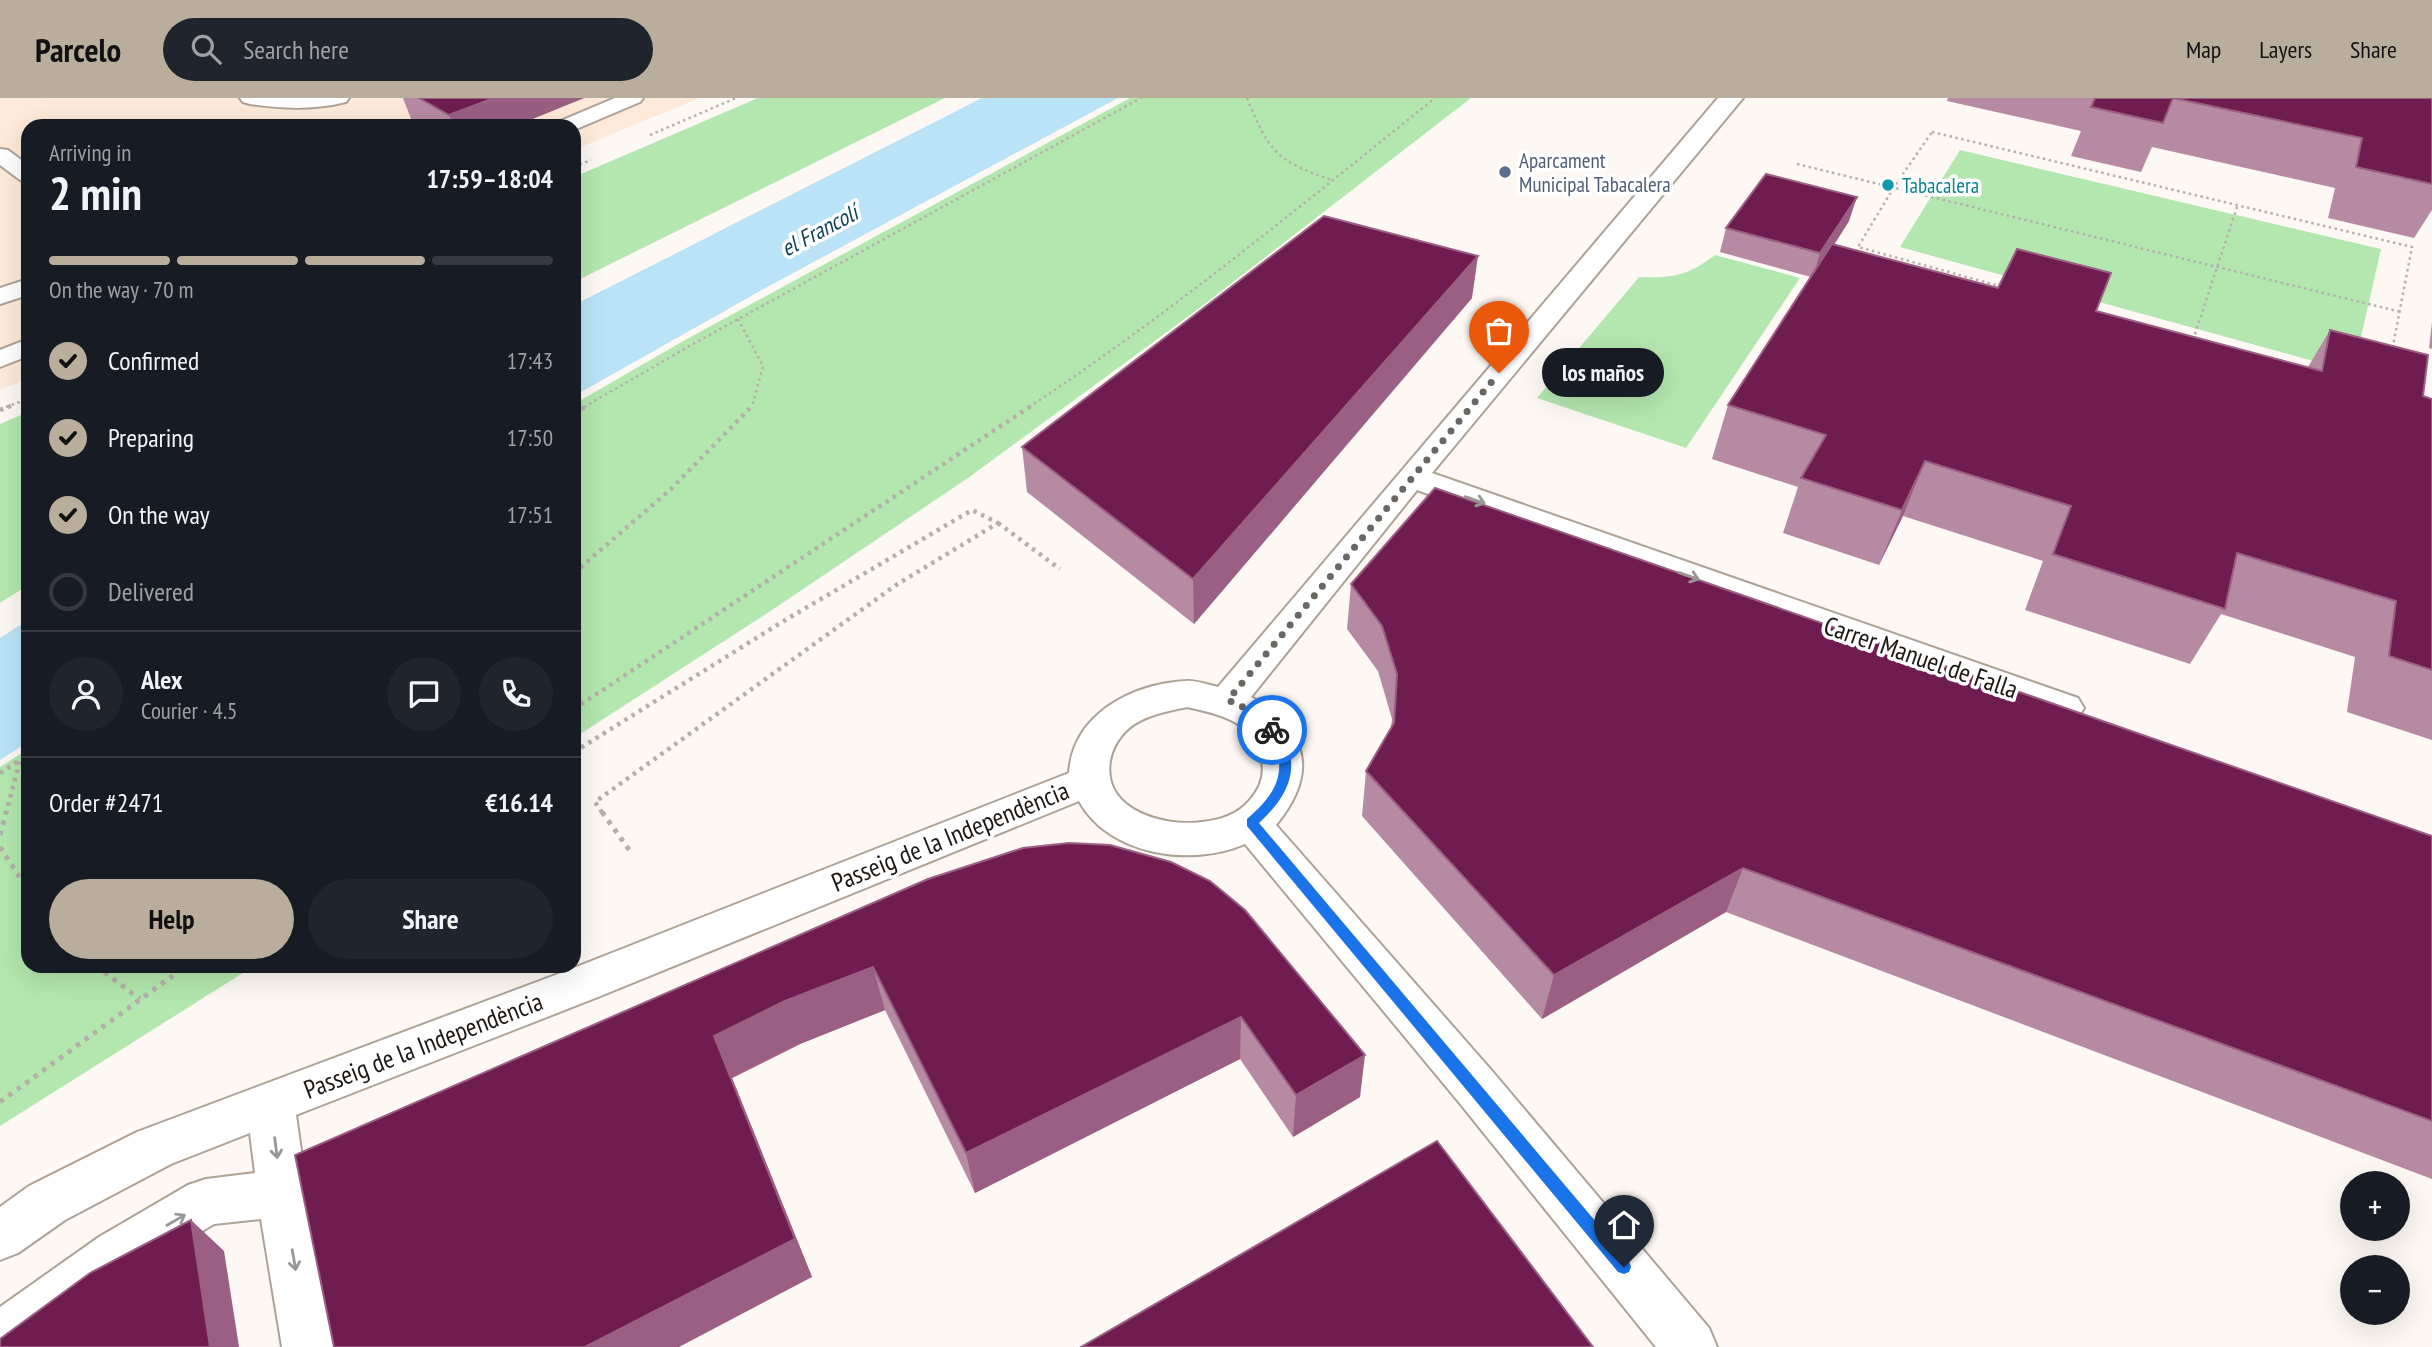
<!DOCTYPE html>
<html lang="en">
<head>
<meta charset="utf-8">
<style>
  :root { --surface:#171b24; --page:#20242c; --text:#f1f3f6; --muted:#9ea1a6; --line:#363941; --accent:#b9ad9b }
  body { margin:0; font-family:"PT Sans Narrow",sans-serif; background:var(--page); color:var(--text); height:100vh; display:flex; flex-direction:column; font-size:26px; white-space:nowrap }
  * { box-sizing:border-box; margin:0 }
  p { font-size:23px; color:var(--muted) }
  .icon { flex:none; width:38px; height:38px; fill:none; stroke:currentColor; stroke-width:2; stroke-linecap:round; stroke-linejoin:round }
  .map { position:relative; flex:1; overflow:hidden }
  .sheet { position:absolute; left:21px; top:21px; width:560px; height:854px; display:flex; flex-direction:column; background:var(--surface); border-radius:21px; box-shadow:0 7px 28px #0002 }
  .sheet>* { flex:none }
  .buttons { position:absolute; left:2340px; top:1073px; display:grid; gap:14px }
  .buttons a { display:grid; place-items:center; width:70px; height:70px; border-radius:50%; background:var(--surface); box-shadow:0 7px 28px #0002; font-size:35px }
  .pin { position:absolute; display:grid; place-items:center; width:60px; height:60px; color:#fff; margin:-72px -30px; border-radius:50% 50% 50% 0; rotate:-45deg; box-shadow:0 0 7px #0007 }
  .pin .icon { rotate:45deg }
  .courier { position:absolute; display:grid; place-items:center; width:70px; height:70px; margin:-35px; border:5px solid #1a73e8; border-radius:50%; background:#fff; color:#222; box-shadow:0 2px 9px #0007 }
  .bubble { position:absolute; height:49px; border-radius:24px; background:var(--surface); box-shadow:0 7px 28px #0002; font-size:23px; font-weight:700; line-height:49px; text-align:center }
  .head em { font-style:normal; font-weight:700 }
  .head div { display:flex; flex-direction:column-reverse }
  .head { display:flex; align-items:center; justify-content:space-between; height:119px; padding:0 28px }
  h1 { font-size:46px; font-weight:700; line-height:52px }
  .bar { display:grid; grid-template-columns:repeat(4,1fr); gap:10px 7px; align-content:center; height:84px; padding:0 28px }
  .bar i { height:9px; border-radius:5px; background:var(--line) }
  .bar .current { background:var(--accent) }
  .bar p { grid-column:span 4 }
  .line { display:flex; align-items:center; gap:18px; padding:0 28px; border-top:2px solid var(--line) }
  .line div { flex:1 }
  .round { display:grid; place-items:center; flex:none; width:74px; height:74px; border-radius:37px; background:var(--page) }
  ol { padding:0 28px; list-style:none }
  li { display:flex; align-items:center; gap:21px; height:77px }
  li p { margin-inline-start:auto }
  li .icon { padding:7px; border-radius:50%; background:var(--accent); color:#111; stroke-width:4 }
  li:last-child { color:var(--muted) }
  li i { width:38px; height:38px; border:4px solid var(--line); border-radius:50% }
  .cta { display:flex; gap:14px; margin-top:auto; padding:14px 28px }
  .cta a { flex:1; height:80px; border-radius:42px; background:var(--accent); color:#111; font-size:28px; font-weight:700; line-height:80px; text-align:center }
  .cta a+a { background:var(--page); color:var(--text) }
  header { display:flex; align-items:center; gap:42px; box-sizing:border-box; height:98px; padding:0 35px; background:var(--accent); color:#111 }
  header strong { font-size:33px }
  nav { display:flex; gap:38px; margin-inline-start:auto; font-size:24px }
  .search { width:490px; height:63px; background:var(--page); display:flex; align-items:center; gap:18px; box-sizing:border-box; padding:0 24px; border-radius:38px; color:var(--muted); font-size:26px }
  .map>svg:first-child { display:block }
  .built { fill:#ffead9 }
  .green { fill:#b4e7af }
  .water { fill:#bae3f7 }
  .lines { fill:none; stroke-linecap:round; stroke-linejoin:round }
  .service-casing { stroke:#aea196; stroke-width:4 }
  .minor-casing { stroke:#aea196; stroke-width:4 }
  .path-far2 { stroke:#b5b0ac; stroke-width:2.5; stroke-dasharray:2.5 3.5; stroke-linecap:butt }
  .path-far1 { stroke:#b5b0ac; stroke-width:4.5; stroke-dasharray:3.5 5; stroke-linecap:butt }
  .path { stroke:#b5b0ac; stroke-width:5; stroke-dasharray:4.5 6; stroke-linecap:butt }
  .service { fill:#fff; fill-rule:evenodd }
  .minor { fill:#fff; fill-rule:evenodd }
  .wall { fill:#b68aa2 }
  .shaded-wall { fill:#9a5f82 }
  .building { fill:#6f1d51; stroke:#9a5f82; stroke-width:2 }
  .oneway { stroke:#999795 }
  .route { fill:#1a73e8 }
  .done { stroke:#6b6661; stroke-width:7; stroke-dasharray:0 12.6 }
  .service-dot { fill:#5c6f8a; stroke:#fff; stroke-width:2.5 }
  .culture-dot { fill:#0f9aa8; stroke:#fff; stroke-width:2.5 }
  .labels { text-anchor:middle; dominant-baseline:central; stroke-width:7; stroke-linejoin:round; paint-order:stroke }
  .far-service-label { font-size:21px; fill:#4e5e75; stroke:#fff; text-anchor:start }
  .far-culture-label { font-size:21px; fill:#0d838f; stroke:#fff; text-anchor:start }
  .far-water-label { font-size:23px; font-style:italic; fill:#0e4257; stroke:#fff }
  .street-label { font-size:26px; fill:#1c1713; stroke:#fff }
</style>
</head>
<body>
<header>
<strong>Parcelo</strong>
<div class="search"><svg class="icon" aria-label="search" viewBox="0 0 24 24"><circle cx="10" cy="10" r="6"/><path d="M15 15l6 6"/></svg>Search here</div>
<nav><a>Map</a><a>Layers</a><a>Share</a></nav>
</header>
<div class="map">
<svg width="2432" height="1249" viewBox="0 0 2432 1249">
  <rect width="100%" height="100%" fill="#fdf8f3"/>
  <path class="built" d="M0,0H699L574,52V28H28V281L0,292Z"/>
  <g class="green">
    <path d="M758,0H945L574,184V79Z"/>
    <path d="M1130,0H1471L1197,212L968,380L772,512L574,640V306L685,242Z"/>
    <path d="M1960,52L2381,151L2353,274L1900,149Z"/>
    <path d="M1715,157L1800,180L1686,350L1537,300L1639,179C1673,180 1688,178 1715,157Z"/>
    <path d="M28,314V487L0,505V326Z"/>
    <path d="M28,651V868H254L0,1028V669Z"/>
  </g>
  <g class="water">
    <path d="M982,0H1118L769,188L574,298V207Z"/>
    <path d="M28,522V644L0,662V540Z"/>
  </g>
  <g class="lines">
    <defs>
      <g id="service">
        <path d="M240,0H349L346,4C314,12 283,11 250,6L243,4Z"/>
        <path d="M615,0H643L640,4L574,32V28H555L558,24Z"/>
        <path d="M0,51L8,52L28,67V84L20,82L0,67Z"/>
        <path d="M28,181V197L0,206V190Z"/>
        <path d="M28,241V258L0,269V252Z"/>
      </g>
      <path id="minor" d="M1718,0H1743L1432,375L2078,600L2084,610L2078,620L2065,624L2052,620L1417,392L1251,599C1308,632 1319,675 1276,727L1492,973L1709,1230L1717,1249H1656L1458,1003L1245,746C1192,769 1109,758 1079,703L598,899L296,1017L307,1095L336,1249H282L261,1121L214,1126L135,1173L33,1249H0V1209L99,1139L188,1087L206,1081L255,1075L250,1035L171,1066L65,1122L18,1155L0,1162V1109L29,1088L137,1034L566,873L1069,675C1073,616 1132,586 1186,583C1196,582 1208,587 1218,589ZM1187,609C1222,617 1256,624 1262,664C1265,679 1259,692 1249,703C1237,717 1220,722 1202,724C1165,729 1102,713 1110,663C1112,652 1116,644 1124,635C1139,618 1165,614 1187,609Z"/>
    </defs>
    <use href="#service" class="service-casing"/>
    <use href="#minor" class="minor-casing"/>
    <g class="path-far2">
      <path d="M1247,0C1269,54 1276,63 1332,82"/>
      <path d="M1932,34L2412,149L2384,294L1858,149L1894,89Z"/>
      <path d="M650,37L736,0"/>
      <path d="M1797,66L2401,214"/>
      <path d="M574,69L591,62"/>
      <path d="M738,221L763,268L752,309"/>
      <path d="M2193,242L2238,106"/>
      <path d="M6,309L28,301"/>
      <path d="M584,309L693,246L1141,0"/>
      <path d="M1029,309C1170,216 1303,106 1435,0"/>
    </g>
    <g class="path-far1">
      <path d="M0,312L11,308"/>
      <path d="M574,315L587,308"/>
      <path d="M998,425L1060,471"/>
      <path d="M574,475L670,392L752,308"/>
      <path d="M574,611L1031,308"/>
      <path d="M574,654L782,524L972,412L998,425L896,487L595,704L603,716"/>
      <path d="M0,675L28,657"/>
      <path d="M6,716L20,662"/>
    </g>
    <g class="path">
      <path d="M602,714L630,753"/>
      <path d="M0,737L6,714"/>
      <path d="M0,749L28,792"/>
      <path d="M96,868L140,901"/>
      <path d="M0,1004L186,868"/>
    </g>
    <use href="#service" class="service"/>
    <use href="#minor" class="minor"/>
  </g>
  <g class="wall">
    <path d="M403,0H584L515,28H424L411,21Z"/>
    <path d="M1948,0H2432V112L2414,140L2328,120L2335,90L2152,49L2141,74L2071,58L2081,33L1947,3Z"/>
    <path d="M1849,123L1834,147L1998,190L2096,213L2308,269L2330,232L2423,298L2432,301V642L2347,614L2355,559L2221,516L2190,566L2025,512L2043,463L1903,418L1879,467L1783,435L1798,389L1712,361L1728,307L1811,179L1720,154L1726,130Z"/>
    <path d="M1472,200L1194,526L1027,394L1022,349Z"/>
    <path d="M2432,224V251L2429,250Z"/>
    <path d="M1351,486L2432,738V1081L1726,814L1542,921L1362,718L1366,673L1391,629L1392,621L1378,573L1347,531Z"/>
    <path d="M1023,750L1360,999L1293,1039L1240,961L975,1095L885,912L800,946L732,980L812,1179L334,1249Z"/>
  </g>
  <g class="shaded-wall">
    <path d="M494,0H584L515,28H453L449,17Z"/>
    <path d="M1857,99L1849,123L1813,179L1820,155Z"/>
    <path d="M1478,158L1472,200L1194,526L1193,481Z"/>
    <path d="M1925,363L1903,418L1879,467L1902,412Z"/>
    <path d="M1743,770L1726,814L1542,921L1554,877Z"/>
    <path d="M873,869L885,912L800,946L732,980L812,1179L679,1249H585L714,938L785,903Z"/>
    <path d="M1241,919L1240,961L975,1095L966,1055Z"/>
    <path d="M1365,957L1360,999L1293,1039L1296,997Z"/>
    <path d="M191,1122L224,1153L239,1249H210Z"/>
  </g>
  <g class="building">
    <path d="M419,0H494L449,17Z"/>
    <path d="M2095,0H2432V86L2356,69L2362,40L2173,0L2163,25L2091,9Z"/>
    <path d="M1766,76L1857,99L1820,155L1726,130Z"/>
    <path d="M1324,118L1478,158L1193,481L1022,349Z"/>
    <path d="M1832,146L1998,190L2017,151L2111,175L2096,213L2322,273L2330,232L2428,257L2423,298L2432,301V572L2389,558L2396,503L2237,455L2225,511L2053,456L2071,408L1925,363L1902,412L1801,380L1826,337L1728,307Z"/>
    <path d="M1435,390L2432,738V1023L1743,770L1554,877L1366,673L1394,625L1397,576L1382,528L1351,486Z"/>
    <path d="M1069,745L1110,747L1171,764L1210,783L1245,812L1365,957L1296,997L1241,919L966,1055L873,869L785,903L714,938L795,1141L585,1249H334L295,1057L928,781L1023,750Z"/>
    <path d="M1437,1043L1593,1249H1081Z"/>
    <path d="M191,1122L210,1249H0V1241L90,1175Z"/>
  </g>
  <defs><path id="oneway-shaft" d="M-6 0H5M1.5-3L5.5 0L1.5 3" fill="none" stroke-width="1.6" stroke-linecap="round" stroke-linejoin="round" transform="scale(1.75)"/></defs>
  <g class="oneway">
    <use href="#oneway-shaft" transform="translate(1475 402) rotate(19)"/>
    <use href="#oneway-shaft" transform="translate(1689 478) rotate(19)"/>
    <use href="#oneway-shaft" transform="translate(276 1050) rotate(83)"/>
    <use href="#oneway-shaft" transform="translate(176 1122) rotate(-30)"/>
    <use href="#oneway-shaft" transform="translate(294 1162) rotate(80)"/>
  </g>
  <path class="route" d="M1272,628C1281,633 1284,641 1288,650C1299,680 1280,706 1259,725L1629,1163L1631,1169L1629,1174L1624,1176L1618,1174L1247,728V721C1278,695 1291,669 1266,632Z"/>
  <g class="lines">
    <path class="done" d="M1272,632L1249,612L1228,602L1499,275"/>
  </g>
  <circle class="service-dot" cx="1505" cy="74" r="7"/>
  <circle class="culture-dot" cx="1888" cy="87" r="7"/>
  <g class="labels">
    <g class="far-service-label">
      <text x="1519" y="62">Aparcament<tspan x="1519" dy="24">Municipal Tabacalera</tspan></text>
    </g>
    <g class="far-culture-label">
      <text x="1902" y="87">Tabacalera</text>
    </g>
    <g class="far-water-label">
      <text transform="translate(819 132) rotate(-28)">el Francolí</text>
    </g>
    <g class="street-label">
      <text transform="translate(1921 559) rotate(19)">Carrer Manuel de Falla</text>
      <text transform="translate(950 738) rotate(-22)">Passeig de la Independència</text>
      <text transform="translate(423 947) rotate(-21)">Passeig de la Independència</text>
    </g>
  </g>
</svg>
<div class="buttons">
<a>+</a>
<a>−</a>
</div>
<div class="pin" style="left:1499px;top:275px;background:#ea580c"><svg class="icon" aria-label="bag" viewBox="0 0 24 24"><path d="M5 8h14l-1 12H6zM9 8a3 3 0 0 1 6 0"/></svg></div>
<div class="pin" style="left:1624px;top:1169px;background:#1f2937"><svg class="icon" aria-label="home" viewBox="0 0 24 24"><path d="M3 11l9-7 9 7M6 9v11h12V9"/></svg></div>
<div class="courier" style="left:1272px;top:632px"><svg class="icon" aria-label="bike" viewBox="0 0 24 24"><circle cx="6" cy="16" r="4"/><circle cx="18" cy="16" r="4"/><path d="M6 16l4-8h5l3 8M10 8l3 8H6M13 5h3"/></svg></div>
<div class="bubble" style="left:1542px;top:250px;width:122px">los maños</div>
<section class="sheet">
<div class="head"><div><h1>2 min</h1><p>Arriving in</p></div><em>17:59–18:04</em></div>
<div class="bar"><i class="current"></i><i class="current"></i><i class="current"></i><i></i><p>On the way · 70 m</p></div>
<ol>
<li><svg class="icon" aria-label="check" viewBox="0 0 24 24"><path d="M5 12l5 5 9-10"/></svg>Confirmed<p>17:43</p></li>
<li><svg class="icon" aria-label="check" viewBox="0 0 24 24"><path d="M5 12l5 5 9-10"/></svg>Preparing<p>17:50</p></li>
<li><svg class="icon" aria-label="check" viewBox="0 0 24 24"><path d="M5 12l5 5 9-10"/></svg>On the way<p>17:51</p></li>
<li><i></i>Delivered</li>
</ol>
<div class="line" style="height:126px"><a class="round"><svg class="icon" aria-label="person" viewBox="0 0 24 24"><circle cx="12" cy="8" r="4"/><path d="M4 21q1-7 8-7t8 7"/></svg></a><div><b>Alex</b><p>Courier · 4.5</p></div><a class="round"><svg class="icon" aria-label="chat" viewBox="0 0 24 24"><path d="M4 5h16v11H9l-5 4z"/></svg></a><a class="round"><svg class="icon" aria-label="phone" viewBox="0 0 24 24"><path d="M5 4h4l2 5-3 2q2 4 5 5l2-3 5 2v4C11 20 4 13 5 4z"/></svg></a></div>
<div class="line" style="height:91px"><div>Order #2471</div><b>€16.14</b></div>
<div class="cta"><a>Help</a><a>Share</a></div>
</section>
</div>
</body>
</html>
